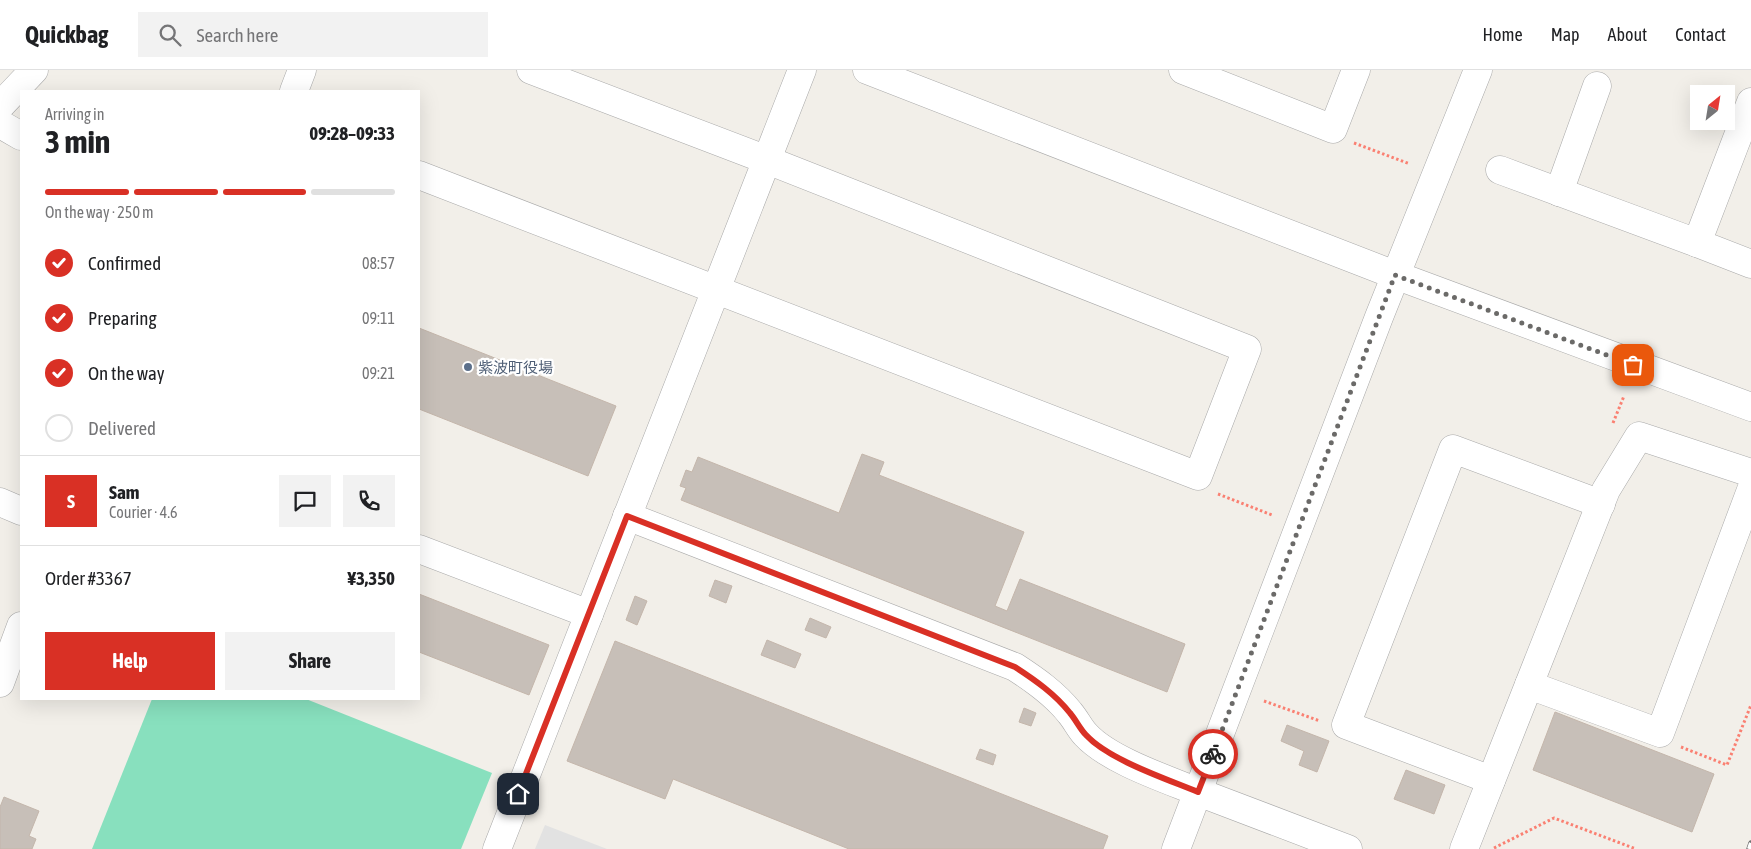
<!DOCTYPE html>
<html lang="en">
<head>
<meta charset="utf-8">
<style>
  :root { --surface:#fff; --page:#f2f2f2; --text:#202124; --muted:#757577; --line:#e0e0e0; --accent:#d93025 }
  body { margin:0; font-family:"Asap Condensed","Noto Sans JP",sans-serif; background:var(--page); color:var(--text); height:100vh; display:flex; flex-direction:column; font-size:19px; white-space:nowrap }
  * { box-sizing:border-box; margin:0 }
  p { font-size:16px; color:var(--muted) }
  .icon { flex:none; width:28px; height:28px; fill:none; stroke:currentColor; stroke-width:2; stroke-linecap:round; stroke-linejoin:round }
  .map { position:relative; flex:1; overflow:hidden }
  .details { position:absolute; left:20px; top:20px; width:400px; height:610px; display:flex; flex-direction:column; background:var(--surface); border-radius:0px; box-shadow:0 5px 20px #0002 }
  .details>* { flex:none }
  .needle { width:32px; rotate:30deg }
  .tools { position:absolute; left:1690px; top:15px; display:grid; gap:10px }
  .tools a { display:grid; place-items:center; width:45px; height:45px; border-radius:0px; background:var(--surface); box-shadow:0 5px 20px #0002; font-size:25px }
  .pin { position:absolute; display:grid; place-items:center; width:42px; height:42px; color:#fff; margin:-21px; border-radius:10px; box-shadow:0 2px 8px #0006 }
  .courier { position:absolute; display:grid; place-items:center; width:50px; height:50px; margin:-25px; border:4px solid #d93025; border-radius:50%; background:#fff; color:#222; box-shadow:0 1px 6px #0007 }
  .summary em { font-style:normal; font-weight:700 }
  .summary div { display:flex; flex-direction:column-reverse }
  .summary { display:flex; align-items:center; justify-content:space-between; height:85px; padding:0 25px }
  h1 { font-size:32px; font-weight:700; line-height:38px }
  .bar { display:grid; grid-template-columns:repeat(4,1fr); gap:8px 5px; align-content:center; height:60px; padding:0 25px }
  .bar i { height:6px; border-radius:4px; background:var(--line) }
  .bar .active { background:var(--accent) }
  .bar p { grid-column:span 4 }
  .line { display:flex; align-items:center; gap:12px; padding:0 25px; border-top:1px solid var(--line) }
  .line div { flex:1 }
  .round { display:grid; place-items:center; flex:none; width:52px; height:52px; border-radius:0px; background:var(--page) }
  ol { padding:0 25px; list-style:none }
  li { display:flex; align-items:center; gap:15px; height:55px }
  li p { margin-inline-start:auto }
  li .icon { padding:5px; border-radius:50%; background:var(--accent); color:#fff; stroke-width:4 }
  li:last-child { color:var(--muted) }
  li i { width:28px; height:28px; border:2px solid var(--line); border-radius:50% }
  .cta { display:flex; gap:10px; margin-top:auto; padding:10px 25px }
  .cta a { flex:1; height:58px; border-radius:0px; background:var(--accent); color:#fff; font-size:20px; font-weight:700; line-height:58px; text-align:center }
  .cta a+a { background:var(--page); color:var(--text) }
  header { display:flex; align-items:center; gap:30px; box-sizing:border-box; height:70px; padding:0 25px; background:var(--surface); border-bottom:1px solid var(--line) }
  header strong { font-size:24px }
  nav { display:flex; gap:28px; margin-inline-start:auto; font-size:18px }
  .search { width:350px; height:45px; background:var(--page); display:flex; align-items:center; gap:12px; box-sizing:border-box; padding:0 18px; border-radius:0px; color:var(--muted); font-size:19px }
  .map>svg:first-child { display:block }
  .pitch { fill:#88e0be }
  .parking { fill:#e2e2e2 }
  .building { fill:#c7bfb8; stroke:#c4b6ab }
  .lines { fill:none; stroke-linecap:round; stroke-linejoin:round }
  .minor-casing { stroke:#a9a9a9; stroke-width:29 }
  .tertiary-casing { stroke:#a9a9a9; stroke-width:29 }
  .path { stroke:#fa8072; stroke-width:3; stroke-dasharray:2.5 2.5; stroke-linecap:butt }
  .minor { stroke:#fff; stroke-width:28 }
  .tertiary { stroke:#fff; stroke-width:28 }
  .rail-casing { stroke:#707070; stroke-width:5.5 }
  .rail { stroke:#fff; stroke-width:4; stroke-dasharray:11; stroke-linecap:butt }
  .done { stroke:#6b6a68; stroke-width:5; stroke-dasharray:0 9 }
  .route { stroke:#d93025; stroke-width:6 }
  .service-dot { fill:#5c6f8a; stroke:#fff; stroke-width:2 }
  .labels { text-anchor:middle; dominant-baseline:central; stroke-width:4.5; stroke-linejoin:round; paint-order:stroke }
  .service-label { font-size:15px; fill:#4e5e75; stroke:#fff; text-anchor:start }
</style>
</head>
<body>
<header>
<strong>Quickbag</strong>
<div class="search"><svg class="icon" aria-label="search" viewBox="0 0 24 24"><circle cx="10" cy="10" r="6"/><path d="M15 15l6 6"/></svg>Search here</div>
<nav><a>Home</a><a>Map</a><a>About</a><a>Contact</a></nav>
</header>
<div class="map">
<svg width="1751" height="779" viewBox="0 0 1751 779">
  <rect width="100%" height="100%" fill="#f2efe9"/>
  <path class="pitch" d="M152,629H306L492,703L461,779H92Z"/>
  <path class="parking" d="M545,755L607,779H535Z"/>
  <g class="building">
    <path d="M419,258L616,336L588,406L419,339Z"/>
    <path d="M862,384L884,392L879,405L1024,462L995,536L1007,541L1020,509L1185,574L1167,622L681,430L686,418L680,416L686,400L692,402L698,387L839,443Z"/>
    <path d="M715,510L732,516L726,533L709,526Z"/>
    <path d="M419,524L549,575L529,625L419,582Z"/>
    <path d="M635,526L647,531L637,555L626,550Z"/>
    <path d="M810,548L831,557L826,568L805,560Z"/>
    <path d="M767,570L801,584L795,598L761,585Z"/>
    <path d="M615,571L1108,766L1103,779H849L673,709L665,729L567,691Z"/>
    <path d="M1024,638L1036,643L1031,656L1019,652Z"/>
    <path d="M1555,642L1714,704L1692,762L1533,700Z"/>
    <path d="M1287,655L1329,671L1317,702L1299,695L1304,681L1281,671Z"/>
    <path d="M980,679L996,685L993,695L976,689Z"/>
    <path d="M1406,700L1445,715L1434,744L1394,729Z"/>
    <path d="M4,727L39,741L29,766L36,769L32,779H0V737Z"/>
  </g>
  <g class="lines">
    <defs>
      <g id="minor">
        <path d="M1183,0L1333,59L1356,0"/>
        <path d="M294,21L302,0"/>
        <path d="M1751,32L1697,173L1751,194"/>
        <path d="M0,54L21,66"/>
        <path d="M1500,100L1697,173"/>
        <path d="M419,105L1198,406L1247,279L767,90L531,0"/>
        <path d="M1559,122L1597,16"/>
        <path d="M0,432L21,441"/>
        <path d="M627,446L1015,597C1035,610 1055,624 1070,643C1076,650 1080,659 1086,665C1109,690 1166,709 1198,722"/>
        <path d="M419,479L589,544"/>
        <path d="M0,613L21,556"/>
        <path d="M1529,615L1660,663L1751,420"/>
        <path d="M1491,710L1346,655L1453,379L1601,434"/>
        <path d="M1464,779L1606,420L1639,366L1751,403"/>
      </g>
      <g id="tertiary">
        <path d="M867,0L1395,205L1751,337"/>
        <path d="M0,36L34,0"/>
        <path d="M1198,722L1348,779"/>
        <path d="M497,779L802,0"/>
        <path d="M1176,779L1379,247L1478,0"/>
      </g>
    </defs>
    <use href="#minor" class="minor-casing"/>
    <use href="#tertiary" class="tertiary-casing"/>
    <g class="path">
      <path d="M1354,73L1410,94"/>
      <path d="M1613,353L1624,326"/>
      <path d="M1218,424L1272,445"/>
      <path d="M1264,631L1320,651"/>
      <path d="M1681,677L1727,695L1751,635"/>
      <path d="M1494,778L1554,748L1636,779"/>
    </g>
    <use href="#minor" class="minor"/>
    <use href="#tertiary" class="tertiary"/>
    <defs>
      <path id="rail" d="M1749,779L1751,773"/>
    </defs>
    <use href="#rail" class="rail-casing"/>
    <use href="#rail" class="rail"/>
  </g>
  <g class="lines">
    <path class="done" d="M1213,684L1395,205L1633,295"/>
    <path class="route" d="M518,724L627,446L1015,597C1035,610 1055,624 1070,643C1076,650 1080,659 1086,665C1109,690 1167,709 1198,722L1213,684"/>
  </g>
  <circle class="service-dot" cx="468" cy="297" r="5"/>
  <g class="labels">
    <g class="service-label">
      <text x="478" y="297">紫波町役場</text>
    </g>
  </g>
</svg>
<div class="tools">
<a><svg class="needle" viewBox="-14 -14 28 28"><path d="M0-13l5 13h-10z" fill="#e53935"/><path d="M0 13l5-13h-10z" fill="#757577"/></svg></a>
</div>
<div class="pin" style="left:1633px;top:295px;background:#ea580c"><svg class="icon" aria-label="bag" viewBox="0 0 24 24"><path d="M5 8h14l-1 12H6zM9 8a3 3 0 0 1 6 0"/></svg></div>
<div class="pin" style="left:518px;top:724px;background:#1f2937"><svg class="icon" aria-label="home" viewBox="0 0 24 24"><path d="M3 11l9-7 9 7M6 9v11h12V9"/></svg></div>
<div class="courier" style="left:1213px;top:684px"><svg class="icon" aria-label="bike" viewBox="0 0 24 24"><circle cx="6" cy="16" r="4"/><circle cx="18" cy="16" r="4"/><path d="M6 16l4-8h5l3 8M10 8l3 8H6M13 5h3"/></svg></div>
<section class="details">
<div class="summary"><div><h1>3 min</h1><p>Arriving in</p></div><em>09:28–09:33</em></div>
<div class="bar"><i class="active"></i><i class="active"></i><i class="active"></i><i></i><p>On the way · 250 m</p></div>
<ol>
<li><svg class="icon" aria-label="check" viewBox="0 0 24 24"><path d="M5 12l5 5 9-10"/></svg>Confirmed<p>08:57</p></li>
<li><svg class="icon" aria-label="check" viewBox="0 0 24 24"><path d="M5 12l5 5 9-10"/></svg>Preparing<p>09:11</p></li>
<li><svg class="icon" aria-label="check" viewBox="0 0 24 24"><path d="M5 12l5 5 9-10"/></svg>On the way<p>09:21</p></li>
<li><i></i>Delivered</li>
</ol>
<div class="line" style="height:90px"><b class="round" style="background:var(--accent);color:#fff">S</b><div><b>Sam</b><p>Courier · 4.6</p></div><a class="round"><svg class="icon" aria-label="chat" viewBox="0 0 24 24"><path d="M4 5h16v11H9l-5 4z"/></svg></a><a class="round"><svg class="icon" aria-label="phone" viewBox="0 0 24 24"><path d="M5 4h4l2 5-3 2q2 4 5 5l2-3 5 2v4C11 20 4 13 5 4z"/></svg></a></div>
<div class="line" style="height:65px"><div>Order #3367</div><b>¥3,350</b></div>
<div class="cta"><a>Help</a><a>Share</a></div>
</section>
</div>
</body>
</html>
